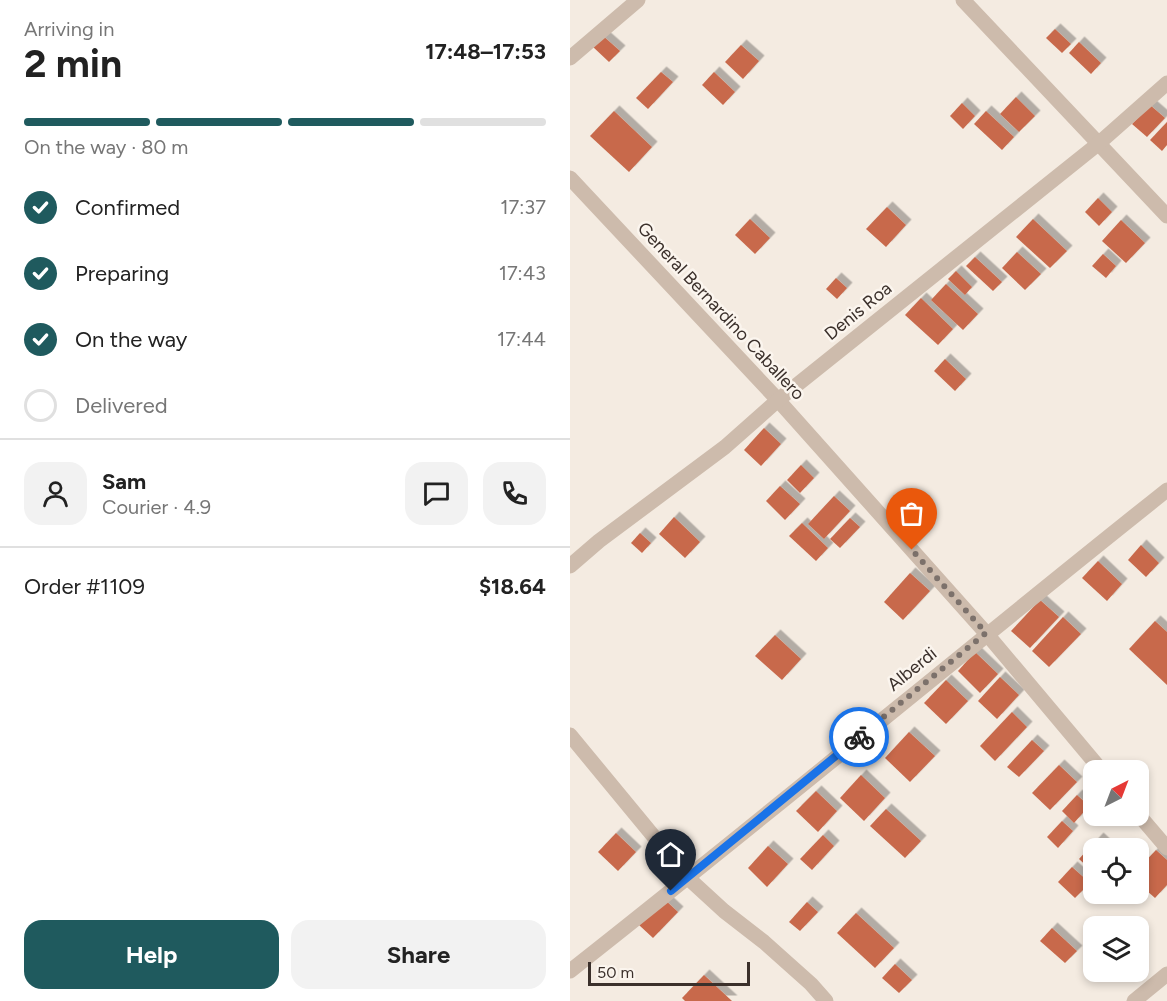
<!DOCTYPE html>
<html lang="en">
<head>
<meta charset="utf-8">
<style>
  :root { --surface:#fff; --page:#f2f2f2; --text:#222; --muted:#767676; --line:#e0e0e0; --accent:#1f5a5e }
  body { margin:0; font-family:Figtree,sans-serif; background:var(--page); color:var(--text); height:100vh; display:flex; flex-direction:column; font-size:22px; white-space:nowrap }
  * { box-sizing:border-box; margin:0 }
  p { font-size:20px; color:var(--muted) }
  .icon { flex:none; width:33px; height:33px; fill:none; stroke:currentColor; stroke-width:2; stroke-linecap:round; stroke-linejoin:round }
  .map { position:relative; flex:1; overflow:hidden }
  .panel { display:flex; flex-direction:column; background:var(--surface); width:570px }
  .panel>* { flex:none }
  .needle { width:39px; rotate:42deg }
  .controls { position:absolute; left:513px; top:760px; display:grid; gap:12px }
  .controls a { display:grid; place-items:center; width:66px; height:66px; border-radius:12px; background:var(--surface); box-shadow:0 3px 9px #0003; font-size:30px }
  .scale { position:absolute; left:18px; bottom:15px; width:162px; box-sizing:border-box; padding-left:6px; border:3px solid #3b302b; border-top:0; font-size:16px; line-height:21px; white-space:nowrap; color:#3b302b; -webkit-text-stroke:4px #fbf5ee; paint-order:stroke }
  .pin { position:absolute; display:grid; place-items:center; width:51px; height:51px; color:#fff; margin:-62px -26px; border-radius:50% 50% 50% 0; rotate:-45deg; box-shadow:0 0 6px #0007 }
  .pin .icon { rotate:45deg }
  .courier { position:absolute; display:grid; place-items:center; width:60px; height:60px; margin:-30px; border:4px solid #1a73e8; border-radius:50%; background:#fff; color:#222; box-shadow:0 2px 8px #0007 }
  .overview em { font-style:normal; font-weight:700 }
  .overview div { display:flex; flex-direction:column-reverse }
  .overview { display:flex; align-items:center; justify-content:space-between; height:102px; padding:0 24px }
  h1 { font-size:39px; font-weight:700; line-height:45px }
  .bar { display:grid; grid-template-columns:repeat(4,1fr); gap:9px 6px; align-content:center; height:72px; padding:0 24px }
  .bar i { height:8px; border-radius:4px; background:var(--line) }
  .bar .current { background:var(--accent) }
  .bar p { grid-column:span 4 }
  .line { display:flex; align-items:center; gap:15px; padding:0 24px; border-top:2px solid var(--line) }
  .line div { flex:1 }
  .round { display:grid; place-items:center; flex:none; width:63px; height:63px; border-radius:18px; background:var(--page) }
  ol { padding:0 24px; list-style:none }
  li { display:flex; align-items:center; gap:18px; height:66px }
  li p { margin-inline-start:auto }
  li .icon { padding:6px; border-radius:50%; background:var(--accent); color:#fff; stroke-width:4 }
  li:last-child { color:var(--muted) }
  li i { width:33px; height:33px; border:3px solid var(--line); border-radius:50% }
  .action { display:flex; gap:12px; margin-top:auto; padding:12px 24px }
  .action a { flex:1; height:69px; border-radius:18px; background:var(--accent); color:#fff; font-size:24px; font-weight:700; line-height:69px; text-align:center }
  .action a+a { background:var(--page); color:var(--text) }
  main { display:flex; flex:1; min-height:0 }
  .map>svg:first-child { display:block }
  .building { fill:#c8694b; filter:url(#shadow) }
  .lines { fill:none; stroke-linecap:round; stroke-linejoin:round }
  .street { stroke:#cdbbac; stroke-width:15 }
  .done { stroke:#7c716b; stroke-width:6; stroke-dasharray:0 10.8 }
  .route { stroke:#1a73e8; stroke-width:8 }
  .labels { text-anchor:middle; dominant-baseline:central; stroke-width:5; stroke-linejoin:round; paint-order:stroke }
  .street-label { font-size:18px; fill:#3b302b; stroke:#fbf5ee }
</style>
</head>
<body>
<main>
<section class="panel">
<div class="overview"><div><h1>2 min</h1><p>Arriving in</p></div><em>17:48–17:53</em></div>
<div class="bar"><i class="current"></i><i class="current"></i><i class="current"></i><i></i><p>On the way · 80 m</p></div>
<ol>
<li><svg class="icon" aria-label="check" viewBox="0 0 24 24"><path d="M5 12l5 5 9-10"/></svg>Confirmed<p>17:37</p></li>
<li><svg class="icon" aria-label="check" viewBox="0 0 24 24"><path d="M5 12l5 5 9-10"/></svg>Preparing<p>17:43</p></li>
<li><svg class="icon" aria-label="check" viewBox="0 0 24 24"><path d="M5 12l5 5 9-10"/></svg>On the way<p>17:44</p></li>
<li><i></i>Delivered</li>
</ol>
<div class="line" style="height:108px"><a class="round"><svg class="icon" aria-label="person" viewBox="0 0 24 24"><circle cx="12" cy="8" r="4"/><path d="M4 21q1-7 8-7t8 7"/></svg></a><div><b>Sam</b><p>Courier · 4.9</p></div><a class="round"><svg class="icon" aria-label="chat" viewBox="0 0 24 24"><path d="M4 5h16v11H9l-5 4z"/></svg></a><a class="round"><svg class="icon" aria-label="phone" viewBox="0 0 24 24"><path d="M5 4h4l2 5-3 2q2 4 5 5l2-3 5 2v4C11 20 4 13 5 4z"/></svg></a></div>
<div class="line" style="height:78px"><div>Order #1109</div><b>$18.64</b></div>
<div class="action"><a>Help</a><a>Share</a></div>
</section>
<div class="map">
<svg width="597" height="1001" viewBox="0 0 597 1001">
  <defs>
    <filter id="shadow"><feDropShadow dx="5.5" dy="-5.5" stdDeviation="0" flood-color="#0004"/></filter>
  </defs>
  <rect width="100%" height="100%" fill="#f4ebe1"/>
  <g class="building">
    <path d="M485,29L501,44L492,53L476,38Z"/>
    <path d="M32,35L50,51L39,62L22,46Z"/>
    <path d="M509,42L531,63L521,74L499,53Z"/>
    <path d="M171,45L189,61L173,79L155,62Z"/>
    <path d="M91,72L103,82L78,109L66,98Z"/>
    <path d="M144,72L165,92L153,105L132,85Z"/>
    <path d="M446,97L465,116L449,132L430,114Z"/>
    <path d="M392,103L405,116L393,129L380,116Z"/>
    <path d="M580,105L595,118L577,137L562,124Z"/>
    <path d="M44,111L82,147L59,172L20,136Z"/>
    <path d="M416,111L444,137L432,150L404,124Z"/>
    <path d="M597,122V145L592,151L580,140Z"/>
    <path d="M528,198L542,212L529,226L515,212Z"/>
    <path d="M317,207L336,225L316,247L296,229Z"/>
    <path d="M180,219L200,238L185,254L165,235Z"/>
    <path d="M463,219L497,251L480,268L446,237Z"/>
    <path d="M551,220L575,243L556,263L532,241Z"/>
    <path d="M447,252L471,274L455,290L432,268Z"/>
    <path d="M533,254L546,266L536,278L522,266Z"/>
    <path d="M405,257L432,282L423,291L396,266Z"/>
    <path d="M386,271L402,287L395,295L378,279Z"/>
    <path d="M266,278L277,288L267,299L256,289Z"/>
    <path d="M376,284L408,314L393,330L361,300Z"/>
    <path d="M351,298L383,329L368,345L335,315Z"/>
    <path d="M375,359L396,379L385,391L364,371Z"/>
    <path d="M194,428L211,444L191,466L174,450Z"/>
    <path d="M231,465L244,478L230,493L217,480Z"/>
    <path d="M210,486L230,504L215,520L196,501Z"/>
    <path d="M264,496L280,511L254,539L238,524Z"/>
    <path d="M104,517L130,542L115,558L89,534Z"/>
    <path d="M280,518L290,527L270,548L260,539Z"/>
    <path d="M232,523L258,548L246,561L219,536Z"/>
    <path d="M70,533L81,543L72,553L61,543Z"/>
    <path d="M571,545L589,563L576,577L558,560Z"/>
    <path d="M528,561L552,584L537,601L512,578Z"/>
    <path d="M340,573L360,591L333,620L314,602Z"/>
    <path d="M470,600L489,617L460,648L441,631Z"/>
    <path d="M493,617L511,634L479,667L462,651Z"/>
    <path d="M585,621L597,632V685L559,649Z"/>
    <path d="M205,635L231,659L212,680L185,656Z"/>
    <path d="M405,652L428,674L410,693L388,671Z"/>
    <path d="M430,677L449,695L427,719L408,701Z"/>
    <path d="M376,680L398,701L376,724L354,703Z"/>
    <path d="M442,712L457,727L425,761L410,746Z"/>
    <path d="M339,732L365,756L340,782L315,758Z"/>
    <path d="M462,740L474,751L449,777L437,767Z"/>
    <path d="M489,765L507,782L480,810L462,793Z"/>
    <path d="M291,775L315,798L294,821L270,798Z"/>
    <path d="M246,791L267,811L248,832L226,811Z"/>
    <path d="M507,795L519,806L504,823L492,811Z"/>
    <path d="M316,809L351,841L335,858L300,826Z"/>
    <path d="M492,821L503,831L488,848L477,837Z"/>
    <path d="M46,833L66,852L48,871L28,852Z"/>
    <path d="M253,835L264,846L242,870L230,859Z"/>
    <path d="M528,838L540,849H524V873L509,859Z"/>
    <path d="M198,846L218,864L197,887L178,868Z"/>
    <path d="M586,850L597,860V885L585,898L568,883V869Z"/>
    <path d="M502,867L520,883L505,898L488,882Z"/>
    <path d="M94,899L108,912L83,938L69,925Z"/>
    <path d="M237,902L248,912L230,931L219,922Z"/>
    <path d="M286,913L324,948L305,968L267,933Z"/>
    <path d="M482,928L507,951L495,963L470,941Z"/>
    <path d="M325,964L342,980L329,993L312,978Z"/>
    <path d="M134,975L162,1001H115L112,998Z"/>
  </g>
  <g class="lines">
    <g class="street">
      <path d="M393,0L597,216"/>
      <path d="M0,58L68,0"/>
      <path d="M0,178L208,400L416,633L532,771"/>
      <path d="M0,566L29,541L155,447L208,400L528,144L597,83"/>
      <path d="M0,735L118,878L154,911L194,942L241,984L256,1001"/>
      <path d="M568,814L597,848"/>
      <path d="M0,971C201,813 397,649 597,490"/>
      <path d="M564,1001L597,974"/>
    </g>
  </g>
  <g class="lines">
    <path class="done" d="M289,737L416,633L342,550"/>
    <path class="route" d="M101,891L289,737"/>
  </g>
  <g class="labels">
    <g class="street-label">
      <text transform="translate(151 311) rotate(47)">General Bernardino Caballero</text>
      <text transform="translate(288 311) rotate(-39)">Denis Roa</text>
      <text transform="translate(342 669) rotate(-39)">Alberdi</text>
    </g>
  </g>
</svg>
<div class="controls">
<a><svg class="needle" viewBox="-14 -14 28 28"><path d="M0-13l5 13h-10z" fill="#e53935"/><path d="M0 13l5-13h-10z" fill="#767676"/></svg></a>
<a><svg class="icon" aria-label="locate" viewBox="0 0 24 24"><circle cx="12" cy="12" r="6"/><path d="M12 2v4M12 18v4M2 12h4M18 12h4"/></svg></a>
<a><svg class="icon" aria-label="layers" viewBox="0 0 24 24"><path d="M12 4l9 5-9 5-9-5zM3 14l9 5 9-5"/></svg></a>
</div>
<div class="scale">50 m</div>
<div class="pin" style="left:342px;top:550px;background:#ea580c"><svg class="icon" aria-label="bag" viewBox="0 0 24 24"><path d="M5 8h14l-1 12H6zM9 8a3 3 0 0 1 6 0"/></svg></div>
<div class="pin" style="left:101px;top:891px;background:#1f2937"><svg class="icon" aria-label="home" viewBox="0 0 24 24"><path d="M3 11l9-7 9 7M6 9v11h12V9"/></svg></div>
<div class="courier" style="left:289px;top:737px"><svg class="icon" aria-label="bike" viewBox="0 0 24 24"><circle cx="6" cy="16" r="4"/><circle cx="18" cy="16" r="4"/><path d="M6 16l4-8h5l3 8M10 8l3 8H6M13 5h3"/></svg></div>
</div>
</main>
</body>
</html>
